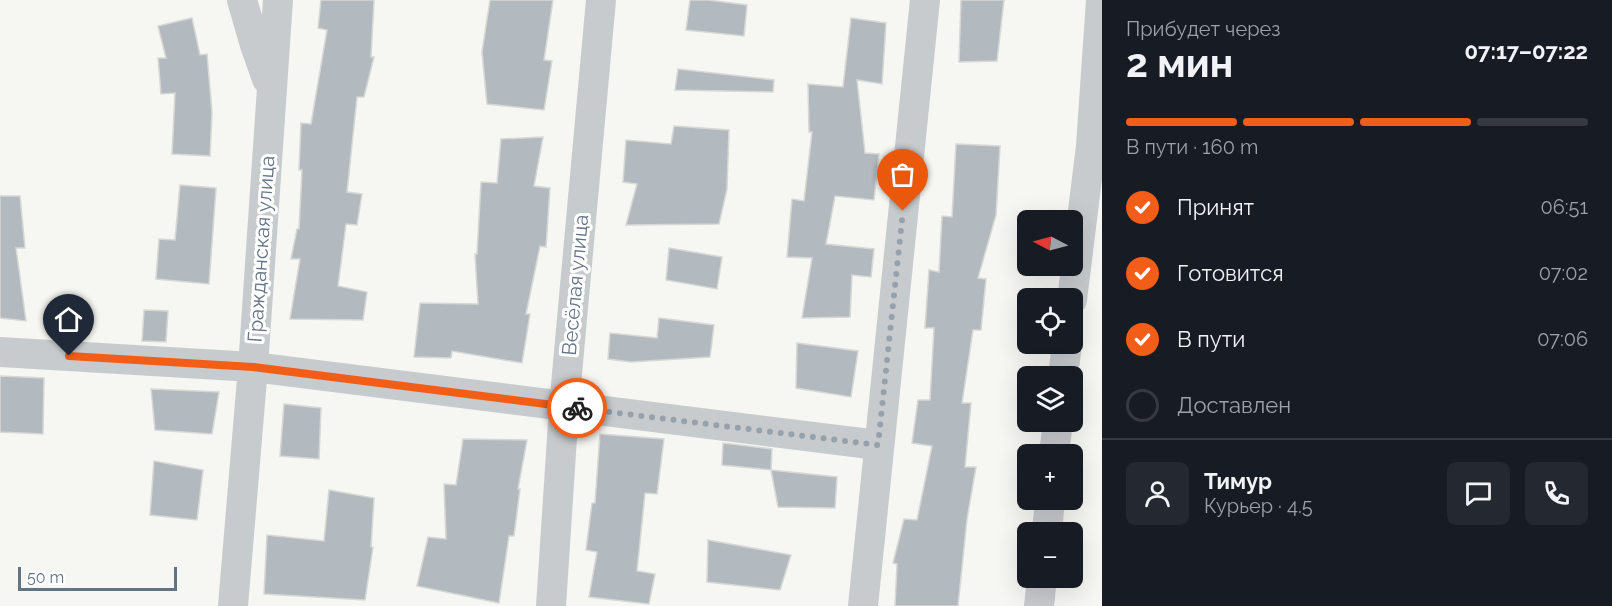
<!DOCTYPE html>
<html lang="ru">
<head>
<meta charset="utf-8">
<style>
  :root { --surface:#171b24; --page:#242831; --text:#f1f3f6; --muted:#9ea1a6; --line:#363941; --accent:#f25d17 }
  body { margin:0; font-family:Raleway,sans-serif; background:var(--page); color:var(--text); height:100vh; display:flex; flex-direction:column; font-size:22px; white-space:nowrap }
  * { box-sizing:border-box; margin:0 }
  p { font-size:20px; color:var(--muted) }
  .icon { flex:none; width:33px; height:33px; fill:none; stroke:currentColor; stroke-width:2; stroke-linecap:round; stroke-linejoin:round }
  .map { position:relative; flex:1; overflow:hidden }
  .sheet { display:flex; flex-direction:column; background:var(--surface); width:510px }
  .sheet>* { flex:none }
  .needle { width:39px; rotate:276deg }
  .buttons { position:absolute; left:1017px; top:210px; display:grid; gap:12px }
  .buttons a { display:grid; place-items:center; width:66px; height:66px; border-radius:9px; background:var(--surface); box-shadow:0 6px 24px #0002; font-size:30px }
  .scale { position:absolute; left:18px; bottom:15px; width:159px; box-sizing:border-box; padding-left:6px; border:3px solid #627386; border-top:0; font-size:16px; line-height:21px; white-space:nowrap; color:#627386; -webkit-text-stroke:4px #fff; paint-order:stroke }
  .pin { position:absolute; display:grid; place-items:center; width:51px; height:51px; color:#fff; margin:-62px -26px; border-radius:50% 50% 50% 0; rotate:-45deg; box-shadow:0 0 6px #0007 }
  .pin .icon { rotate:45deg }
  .courier { position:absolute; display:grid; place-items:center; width:60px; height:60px; margin:-30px; border:4px solid #f25d17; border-radius:50%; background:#fff; color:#222; box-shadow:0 2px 8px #0007 }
  .overview em { font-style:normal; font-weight:700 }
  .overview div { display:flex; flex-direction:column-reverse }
  .overview { display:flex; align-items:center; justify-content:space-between; height:102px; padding:0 24px }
  h1 { font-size:39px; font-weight:700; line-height:45px }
  .bar { display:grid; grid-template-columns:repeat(4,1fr); gap:9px 6px; align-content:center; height:72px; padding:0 24px }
  .bar i { height:8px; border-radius:4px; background:var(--line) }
  .bar .selected { background:var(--accent) }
  .bar p { grid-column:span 4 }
  .line { display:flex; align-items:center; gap:15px; padding:0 24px; border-top:2px solid var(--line) }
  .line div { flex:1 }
  .round { display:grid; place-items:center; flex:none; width:63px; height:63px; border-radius:9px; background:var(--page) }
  ol { padding:0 24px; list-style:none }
  li { display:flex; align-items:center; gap:18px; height:66px }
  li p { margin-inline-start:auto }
  li .icon { padding:6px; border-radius:50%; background:var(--accent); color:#fff; stroke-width:4 }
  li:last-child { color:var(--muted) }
  li i { width:33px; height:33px; border:3px solid var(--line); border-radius:50% }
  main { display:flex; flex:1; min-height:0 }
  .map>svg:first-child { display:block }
  .building { fill:#b2b9bf; stroke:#d7d8d5; stroke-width:1.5 }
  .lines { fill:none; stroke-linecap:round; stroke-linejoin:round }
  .minor { stroke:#c8cbce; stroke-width:30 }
  .done { stroke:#96a1ac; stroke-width:6; stroke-dasharray:0 10.8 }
  .route { stroke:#f25d17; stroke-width:8 }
  .labels { text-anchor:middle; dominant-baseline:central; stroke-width:6; stroke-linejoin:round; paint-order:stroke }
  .street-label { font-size:20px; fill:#627386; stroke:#fff }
</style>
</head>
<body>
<main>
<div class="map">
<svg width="1102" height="606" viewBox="0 0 1102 606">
  <rect width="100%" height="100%" fill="#f6f6f2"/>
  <g class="building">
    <path d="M321,0H374L371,57H374L364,97H357L347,192L362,194L357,225L346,224L338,286L367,292L363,320L290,319L300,259H291L297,229H299L302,170H299L301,123L311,124L327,30L318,28Z"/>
    <path d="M490,0H553L544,60L552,61L544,110L487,104L482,52Z"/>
    <path d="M690,0H708L747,5L744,36L686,30Z"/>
    <path d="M961,0H1004L997,61L959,62Z"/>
    <path d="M192,18L200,55L207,54L212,112L210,156L172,154L175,93L161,94L158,58H166L158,26Z"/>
    <path d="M851,18L886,23L882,84L857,80L865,153L879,154L874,200L835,196L826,244L874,249L871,277L852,275L850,317L802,318L812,258L787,257L792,199L804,201L812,132H809L808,84L843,87Z"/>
    <path d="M678,69L774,80L773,92L675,90Z"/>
    <path d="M674,126L729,130L727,189L719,224L626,225L637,184L623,182L626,140L671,144Z"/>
    <path d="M543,137L534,186L550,188L546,247L540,246L526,314H530L522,363L452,351L451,358L414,357L420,303L478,304L475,254H477L481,182L497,183L501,139Z"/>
    <path d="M956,144L1000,146L996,215L978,278L986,279L981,330H973L962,403H971L965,467H976L967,519L958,606H895L897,564L893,563L904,519L917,520L932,446L912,443L918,400H930L934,328H925L929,270L939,272L942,216L952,217Z"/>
    <path d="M180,185L216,188L209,284L156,279L159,239L175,240Z"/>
    <path d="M0,196H20L25,248H16L26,321L0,318Z"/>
    <path d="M669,248L722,257L717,289L666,280Z"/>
    <path d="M144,310L168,311L166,342L142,341Z"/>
    <path d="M659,318L714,325L710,357L631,362L608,359L610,333L657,338Z"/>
    <path d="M797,343L858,351L851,397L796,388Z"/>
    <path d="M0,376L44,378L43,434L0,432Z"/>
    <path d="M151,389L219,392L212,434L155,430Z"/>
    <path d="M284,404L321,408L319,459L280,456Z"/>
    <path d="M600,434L664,439L657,494L645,493L637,571L655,574L649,604L589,597L597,552L586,550L592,503H595Z"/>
    <path d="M463,439L527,440L518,489H520L514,536H509L499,603L417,586L428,537L446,539L444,484L456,485Z"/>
    <path d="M723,443L772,449L771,470L722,465Z"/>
    <path d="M154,461L203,470L197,520L150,515Z"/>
    <path d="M771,470L837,477L835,508L778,507Z"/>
    <path d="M329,490L374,498L371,547H373L365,600L264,594L267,535L324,541Z"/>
    <path d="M708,540L791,555L780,590L707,582Z"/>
  </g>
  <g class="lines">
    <g class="minor">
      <path d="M242,0L255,45L267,79"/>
      <path d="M1072,300L1091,146L1101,0"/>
      <path d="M0,352L253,367L878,445"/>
      <path d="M1063,376L1067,344"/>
      <path d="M1054,454L1058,422"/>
      <path d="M1047,532L1050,500"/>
      <path d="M233,606L253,367L278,0"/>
      <path d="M551,606L564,407L601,0"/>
      <path d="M863,606L925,0"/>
      <path d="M1039,606L1042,578"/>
    </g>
  </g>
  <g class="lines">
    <path class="done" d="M577,408L878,445L903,211"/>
    <path class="route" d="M69,356L253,367L577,408"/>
  </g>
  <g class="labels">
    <g class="street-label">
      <text transform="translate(261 249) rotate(-86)">Гражданская улица</text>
      <text transform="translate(575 285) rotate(-85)">Весёлая улица</text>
    </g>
  </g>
</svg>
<div class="buttons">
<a><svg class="needle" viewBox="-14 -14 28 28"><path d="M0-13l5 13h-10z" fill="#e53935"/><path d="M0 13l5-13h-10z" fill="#9ea1a6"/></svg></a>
<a><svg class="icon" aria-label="locate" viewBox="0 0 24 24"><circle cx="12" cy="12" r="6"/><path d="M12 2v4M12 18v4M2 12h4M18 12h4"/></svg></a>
<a><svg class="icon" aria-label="layers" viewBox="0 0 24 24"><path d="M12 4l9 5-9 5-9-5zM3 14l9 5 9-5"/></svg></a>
<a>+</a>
<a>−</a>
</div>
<div class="scale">50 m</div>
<div class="pin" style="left:903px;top:211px;background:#ea580c"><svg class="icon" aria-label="bag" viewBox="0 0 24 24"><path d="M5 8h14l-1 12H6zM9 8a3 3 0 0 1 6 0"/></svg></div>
<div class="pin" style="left:69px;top:356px;background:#1f2937"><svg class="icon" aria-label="home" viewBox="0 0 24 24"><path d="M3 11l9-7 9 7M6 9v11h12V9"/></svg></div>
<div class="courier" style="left:577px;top:408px"><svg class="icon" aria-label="bike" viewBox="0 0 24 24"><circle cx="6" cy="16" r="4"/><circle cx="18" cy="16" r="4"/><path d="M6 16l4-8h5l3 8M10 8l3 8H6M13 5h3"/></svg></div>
</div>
<section class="sheet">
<div class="overview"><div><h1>2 мин</h1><p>Прибудет через</p></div><em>07:17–07:22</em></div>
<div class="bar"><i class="selected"></i><i class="selected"></i><i class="selected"></i><i></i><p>В пути · 160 m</p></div>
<ol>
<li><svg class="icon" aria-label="check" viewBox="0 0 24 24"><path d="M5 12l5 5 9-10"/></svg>Принят<p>06:51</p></li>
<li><svg class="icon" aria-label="check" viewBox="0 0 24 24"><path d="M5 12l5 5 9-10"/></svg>Готовится<p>07:02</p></li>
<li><svg class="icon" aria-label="check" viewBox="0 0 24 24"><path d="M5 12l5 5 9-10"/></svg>В пути<p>07:06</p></li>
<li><i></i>Доставлен</li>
</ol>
<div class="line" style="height:108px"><a class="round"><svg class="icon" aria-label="person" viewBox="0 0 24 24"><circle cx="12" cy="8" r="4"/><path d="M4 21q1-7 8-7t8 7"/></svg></a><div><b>Тимур</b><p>Курьер · 4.5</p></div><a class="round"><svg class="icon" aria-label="chat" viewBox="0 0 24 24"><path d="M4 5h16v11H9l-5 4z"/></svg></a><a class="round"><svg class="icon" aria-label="phone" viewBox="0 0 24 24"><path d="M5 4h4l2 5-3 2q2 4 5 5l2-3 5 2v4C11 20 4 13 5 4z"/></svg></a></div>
</section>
</main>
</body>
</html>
